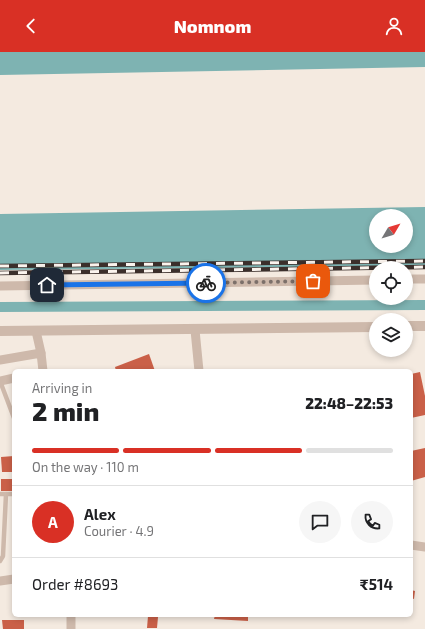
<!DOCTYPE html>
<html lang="en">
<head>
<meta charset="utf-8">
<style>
  :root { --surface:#fff; --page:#f6f6f6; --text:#202124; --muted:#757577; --line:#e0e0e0; --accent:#d93025 }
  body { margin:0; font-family:"Exo 2",sans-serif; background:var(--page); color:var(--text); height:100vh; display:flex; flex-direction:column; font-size:15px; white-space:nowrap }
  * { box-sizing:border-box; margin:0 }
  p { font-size:13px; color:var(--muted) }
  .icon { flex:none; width:22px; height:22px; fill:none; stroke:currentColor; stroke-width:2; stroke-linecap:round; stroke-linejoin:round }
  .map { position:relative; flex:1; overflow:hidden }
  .panel { position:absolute; left:12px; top:317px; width:401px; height:248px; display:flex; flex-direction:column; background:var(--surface); border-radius:6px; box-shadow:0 2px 6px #0003 }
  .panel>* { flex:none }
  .needle { width:26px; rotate:52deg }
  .tools { position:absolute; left:369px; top:157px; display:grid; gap:8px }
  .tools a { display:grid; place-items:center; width:44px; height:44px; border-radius:50%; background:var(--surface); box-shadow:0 2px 6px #0003; font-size:20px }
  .pin { position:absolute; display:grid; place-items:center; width:34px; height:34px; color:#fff; margin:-17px; border-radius:8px; box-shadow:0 2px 6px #0006 }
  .courier { position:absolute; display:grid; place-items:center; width:40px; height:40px; margin:-20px; border:3px solid #1a73e8; border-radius:50%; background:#fff; color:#222; box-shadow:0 1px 5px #0007 }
  .head em { font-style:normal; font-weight:800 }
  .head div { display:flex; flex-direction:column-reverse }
  .head { display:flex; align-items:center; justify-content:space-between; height:68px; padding:0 20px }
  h1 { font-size:26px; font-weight:800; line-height:30px }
  .bar { display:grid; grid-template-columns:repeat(4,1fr); gap:6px 4px; align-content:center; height:48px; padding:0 20px }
  .bar i { height:5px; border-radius:3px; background:var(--line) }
  .bar .active { background:var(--accent) }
  .bar p { grid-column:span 4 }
  .line { display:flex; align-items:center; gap:10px; padding:0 20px; border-top:1px solid var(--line) }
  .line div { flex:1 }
  .round { display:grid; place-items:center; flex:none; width:42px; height:42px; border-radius:21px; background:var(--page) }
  header { display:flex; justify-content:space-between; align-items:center; height:52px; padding:0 20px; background:var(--accent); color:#fff; font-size:18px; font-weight:800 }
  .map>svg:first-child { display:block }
  .water { fill:#7eb3b2; fill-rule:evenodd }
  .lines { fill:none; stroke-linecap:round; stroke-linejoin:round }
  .canal { stroke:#7eb3b2; stroke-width:10 }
  .building { fill:#ca6048 }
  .service { stroke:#ceb9ab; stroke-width:4.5 }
  .minor { stroke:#ceb9ab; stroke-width:9 }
  .tertiary { stroke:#ceb9ab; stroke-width:10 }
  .rail-casing { stroke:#3b2f2b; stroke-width:4.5 }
  .rail { stroke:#fbf4ee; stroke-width:3; stroke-dasharray:9; stroke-linecap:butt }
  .done { stroke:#7c706a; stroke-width:4; stroke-dasharray:0 7.2 }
  .route { stroke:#1a73e8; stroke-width:5 }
</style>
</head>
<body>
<header><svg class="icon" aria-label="back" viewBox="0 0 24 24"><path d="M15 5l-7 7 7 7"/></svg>Nomnom<svg class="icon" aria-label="person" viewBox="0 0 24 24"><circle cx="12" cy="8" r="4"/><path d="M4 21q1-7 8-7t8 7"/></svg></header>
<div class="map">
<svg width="425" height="577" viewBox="0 0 425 577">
  <rect width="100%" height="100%" fill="#f4eae0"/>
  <g class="water">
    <path d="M0,0H425V15L0,23Z"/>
    <path d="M425,155V214L0,218V162ZM376,164H406V194H376Z"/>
  </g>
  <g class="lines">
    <path class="canal" d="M0,255L425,253"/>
  </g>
  <g class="building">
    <path d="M149,302L155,319H116L115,315Z"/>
    <path d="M420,320L425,344V363L411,366V322Z"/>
    <path d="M425,396V425L411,429V399Z"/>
    <path d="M14,404V420H2L1,405Z"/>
    <rect x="1" y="427" width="13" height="12"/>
    <path d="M411,538L415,539L414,547L411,546Z"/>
    <path d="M215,563H248V569L214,567Z"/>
    <path d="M148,564L158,565L157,576H147Z"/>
    <path d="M2,568H24V577H3Z"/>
  </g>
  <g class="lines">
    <g class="service">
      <path d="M0,329L14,366"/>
      <path d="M0,442H6"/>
      <path d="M0,509L3,504L6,442H14"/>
    </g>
    <g class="minor">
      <path d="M406,227H425"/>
      <path d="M0,234L376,228"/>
      <path d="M195,278L199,319"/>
      <path d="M36,279L41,301"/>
      <path d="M0,308L41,301L43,319"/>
      <path d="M0,329L14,326"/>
      <path d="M411,493L425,495"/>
      <path d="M0,529L14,527"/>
      <path d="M71,563V577"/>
    </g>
    <g class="tertiary">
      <path d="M406,274H425"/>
      <path d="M0,279L376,275"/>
    </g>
    <defs>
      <g id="rail">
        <path d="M0,214L425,209"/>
        <path d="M0,221L425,215"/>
      </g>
    </defs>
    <use href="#rail" class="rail-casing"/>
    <use href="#rail" class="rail"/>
  </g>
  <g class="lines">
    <path class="done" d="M206,231L313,229"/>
    <path class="route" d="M47,233L206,231"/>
  </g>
</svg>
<div class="tools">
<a><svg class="needle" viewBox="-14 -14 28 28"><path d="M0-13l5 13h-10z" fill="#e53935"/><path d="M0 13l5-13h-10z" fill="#757577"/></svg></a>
<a><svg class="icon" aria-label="locate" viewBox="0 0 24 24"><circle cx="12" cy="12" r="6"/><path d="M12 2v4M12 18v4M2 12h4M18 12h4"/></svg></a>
<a><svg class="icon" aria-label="layers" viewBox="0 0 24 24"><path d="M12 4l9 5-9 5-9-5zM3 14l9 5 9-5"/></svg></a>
</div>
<div class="pin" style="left:313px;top:229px;background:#ea580c"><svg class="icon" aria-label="bag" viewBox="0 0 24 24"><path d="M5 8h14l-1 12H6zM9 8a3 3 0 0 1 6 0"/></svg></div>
<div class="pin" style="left:47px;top:233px;background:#1f2937"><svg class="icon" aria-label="home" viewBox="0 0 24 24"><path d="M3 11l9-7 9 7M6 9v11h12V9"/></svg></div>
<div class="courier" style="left:206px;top:231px"><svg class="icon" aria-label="bike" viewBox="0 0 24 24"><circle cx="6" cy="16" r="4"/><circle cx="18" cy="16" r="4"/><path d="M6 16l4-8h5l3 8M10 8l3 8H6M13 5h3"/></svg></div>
<section class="panel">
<div class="head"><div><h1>2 min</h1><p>Arriving in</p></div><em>22:48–22:53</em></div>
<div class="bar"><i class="active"></i><i class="active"></i><i class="active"></i><i></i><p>On the way · 110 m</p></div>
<div class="line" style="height:72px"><b class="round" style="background:var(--accent);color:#fff">A</b><div><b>Alex</b><p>Courier · 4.9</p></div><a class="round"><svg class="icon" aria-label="chat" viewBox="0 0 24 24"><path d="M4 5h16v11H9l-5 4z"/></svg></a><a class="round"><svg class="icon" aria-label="phone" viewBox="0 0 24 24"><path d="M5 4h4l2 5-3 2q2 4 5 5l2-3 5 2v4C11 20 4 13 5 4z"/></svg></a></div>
<div class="line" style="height:52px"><div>Order #8693</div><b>₹514</b></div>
</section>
</div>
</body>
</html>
